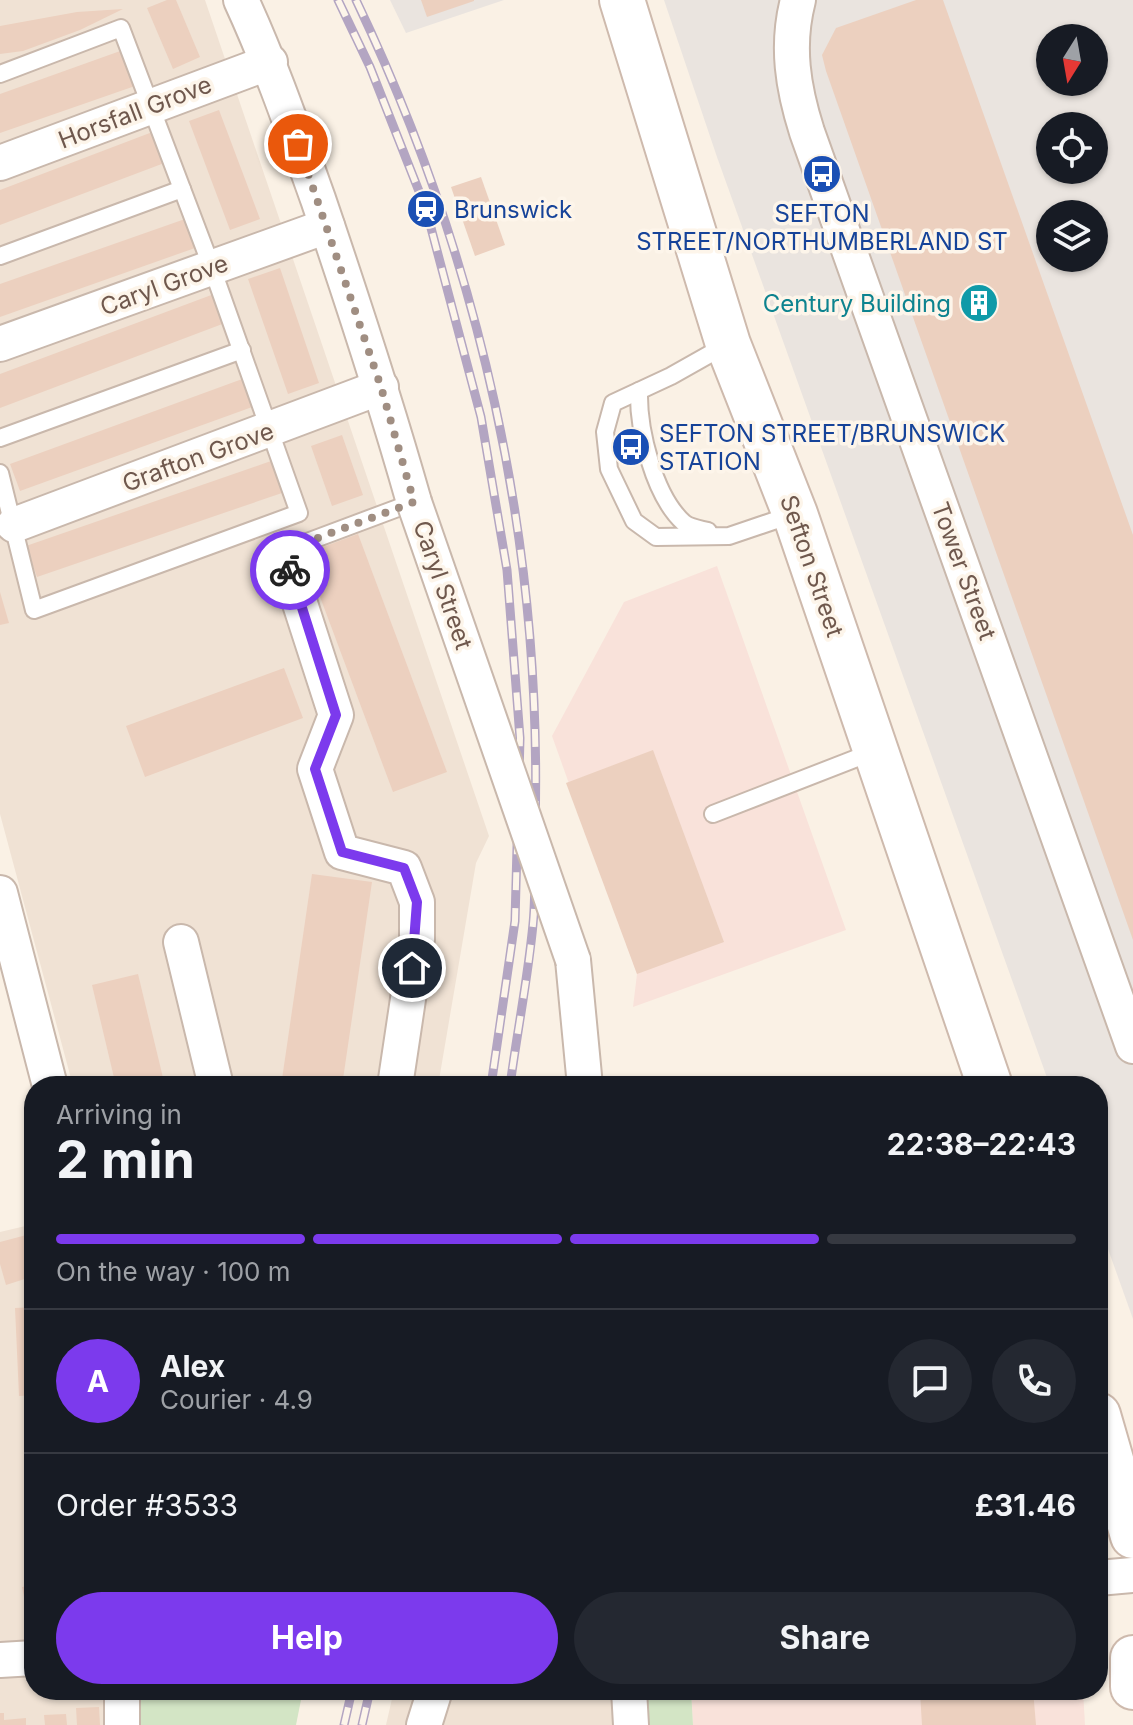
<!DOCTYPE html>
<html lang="en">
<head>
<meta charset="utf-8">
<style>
  :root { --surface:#171b24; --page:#242831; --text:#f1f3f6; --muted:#9ea1a6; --line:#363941; --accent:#7c3aed }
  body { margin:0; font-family:Inter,sans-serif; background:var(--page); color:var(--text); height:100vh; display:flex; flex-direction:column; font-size:30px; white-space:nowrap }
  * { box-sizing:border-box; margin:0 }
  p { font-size:26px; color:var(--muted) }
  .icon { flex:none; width:44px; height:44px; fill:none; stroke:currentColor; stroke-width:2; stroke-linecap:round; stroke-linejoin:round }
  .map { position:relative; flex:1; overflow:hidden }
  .drawer { position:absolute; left:24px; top:1076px; width:1084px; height:624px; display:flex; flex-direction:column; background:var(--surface); border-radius:32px; box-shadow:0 2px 6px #0004 }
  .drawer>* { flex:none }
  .needle { width:52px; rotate:191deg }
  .buttons { position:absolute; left:1036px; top:24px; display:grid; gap:16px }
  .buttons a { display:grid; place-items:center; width:72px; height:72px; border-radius:50%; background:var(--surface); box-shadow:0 2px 6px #0004; font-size:40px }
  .pin { position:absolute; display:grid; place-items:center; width:68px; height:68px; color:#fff; margin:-34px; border:4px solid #fff; border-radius:50%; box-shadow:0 2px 8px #0007 }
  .courier { position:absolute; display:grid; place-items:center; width:80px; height:80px; margin:-40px; border:6px solid #7c3aed; border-radius:50%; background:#fff; color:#222; box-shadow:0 2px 10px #0007 }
  .headline em { font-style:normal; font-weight:700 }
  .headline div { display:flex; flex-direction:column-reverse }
  .headline { display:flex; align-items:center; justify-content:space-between; height:136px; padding:0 32px }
  h1 { font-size:52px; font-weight:700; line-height:60px }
  .bar { display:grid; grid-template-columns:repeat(4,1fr); gap:12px 8px; align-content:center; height:96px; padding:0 32px }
  .bar i { height:10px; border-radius:6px; background:var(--line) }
  .bar .active { background:var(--accent) }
  .bar p { grid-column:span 4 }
  .line { display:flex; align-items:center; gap:20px; padding:0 32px; border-top:2px solid var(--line) }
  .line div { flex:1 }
  .round { display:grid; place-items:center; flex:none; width:84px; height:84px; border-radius:42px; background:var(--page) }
  .action { display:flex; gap:16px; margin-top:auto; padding:16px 32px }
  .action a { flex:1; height:92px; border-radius:48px; background:var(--accent); color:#fff; font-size:32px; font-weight:700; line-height:92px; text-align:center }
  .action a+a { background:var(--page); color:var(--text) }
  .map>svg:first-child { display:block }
  .residential { fill:#f0e2d4 }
  .commercial { fill:#f9e2da }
  .industrial { fill:#eae4df; fill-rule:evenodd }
  .green { fill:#d3e5c5 }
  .building { fill:#ecd0bf }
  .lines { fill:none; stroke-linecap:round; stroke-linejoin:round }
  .lane-casing { stroke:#c9b8ac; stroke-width:20 }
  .street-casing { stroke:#c9b8ac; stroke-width:38 }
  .secondary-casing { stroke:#cebaad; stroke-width:48 }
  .lane { stroke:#fff; stroke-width:16 }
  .street { stroke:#fff; stroke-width:34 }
  .secondary { stroke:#fff; stroke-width:44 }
  .rail-casing { stroke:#b3a5c2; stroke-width:9 }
  .rail { stroke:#fdf5ea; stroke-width:6; stroke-dasharray:18; stroke-linecap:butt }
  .street-bridge-casing { stroke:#c9b8ac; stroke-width:38; stroke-linecap:butt }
  .street-bridge { stroke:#fff; stroke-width:34 }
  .done { stroke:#a08e82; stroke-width:8; stroke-dasharray:0 14.4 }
  .route { stroke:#7c3aed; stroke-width:10 }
  .labels { text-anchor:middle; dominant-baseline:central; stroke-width:7; stroke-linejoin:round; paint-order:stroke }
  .street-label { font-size:24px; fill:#6f584d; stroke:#fdf5ea }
  .transit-label { font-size:24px; fill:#164399; stroke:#fdf5ea; text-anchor:start }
  .culture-label { font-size:24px; fill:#0d838f; stroke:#fdf5ea; text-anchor:end }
</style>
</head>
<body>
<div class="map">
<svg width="1133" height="1725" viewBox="0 0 1133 1725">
  <rect width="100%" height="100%" fill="#faf1e5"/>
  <g class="residential">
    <path d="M0,0H205L489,836L476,863L438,1086H73L0,814Z"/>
    <path d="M34,1224V1690H110L112,1725H0V1232Z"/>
    <path d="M394,1690H613L616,1725H386Z"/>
  </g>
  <g class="commercial">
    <path d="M717,566L846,930L633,1007L637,974L552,736L624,602Z"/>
    <path d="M691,1690H1083L1085,1725H693Z"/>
  </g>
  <g class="industrial">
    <path d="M390,0H504L406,33Z"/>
    <path d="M664,0H1133V1319L1098,1221V1086H1050L717,157ZM1050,38H1094V82H1050ZM1050,126H1094V170H1050ZM1050,214H1094V258H1050Z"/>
  </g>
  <g class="green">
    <path d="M253,1690H303L296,1725H132L130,1699Z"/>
    <path d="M643,1690H691L693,1725H646Z"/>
  </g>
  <g class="building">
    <path d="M167,0H176L200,57L173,69L147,8Z"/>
    <path d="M421,0H474V1L427,17Z"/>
    <path d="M916,0H943L1133,535V940L826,71L822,55L836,28Z"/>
    <path d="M123,9L80,30L23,51L0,54V26L77,12Z"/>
    <path d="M123,50L135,86L0,133V94Z"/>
    <path d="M219,110L260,219L230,230L189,121Z"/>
    <path d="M155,131L167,162L0,225V190Z"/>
    <path d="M481,177L505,245L475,256L451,187Z"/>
    <path d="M185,219L195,248L0,317V284Z"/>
    <path d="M280,268L319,383L288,394L248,279Z"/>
    <path d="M214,294L225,323L0,408V374Z"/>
    <path d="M245,378L255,406L20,491L10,464Z"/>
    <path d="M342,435L363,495L332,506L311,446Z"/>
    <path d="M271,461L282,493L37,577L26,546Z"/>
    <path d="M358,534L447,772L393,792L304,554Z"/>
    <path d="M0,592L9,623L0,625Z"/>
    <path d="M284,668L303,718L145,777L126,726Z"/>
    <path d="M653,750L724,942L637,974L566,783Z"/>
    <path d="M312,874L372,882L342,1086H281Z"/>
    <path d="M138,974L165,1086H116L92,985Z"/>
    <path d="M34,1233V1276L6,1285L0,1264V1242Z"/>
    <path d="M34,1307V1395L19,1396L15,1308Z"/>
    <path d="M34,1416V1515H32L26,1417Z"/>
    <path d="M34,1585V1616L28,1617L22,1587Z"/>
    <path d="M952,1690H1033L1036,1725H922L920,1692Z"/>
    <path d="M99,1707L100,1725H77L76,1708Z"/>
    <path d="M0,1713H4V1720L26,1718V1725H0Z"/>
    <path d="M66,1714L67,1725H45L44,1715Z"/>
  </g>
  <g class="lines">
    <defs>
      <g id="lane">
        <path d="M0,74L121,28L212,268L299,513L34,610L0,473"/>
        <path d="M0,256L182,189"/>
        <path d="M726,345L671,376L613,403L605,432L609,469L634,521L656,537L729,536L794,514"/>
        <path d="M639,391C638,430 654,496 684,523C690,528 700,529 708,531"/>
        <path d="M0,438L242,350"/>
        <path d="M283,551L414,502"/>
        <path d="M713,814L875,751"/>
      </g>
      <g id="street">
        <path d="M241,0C271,65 294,132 318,199C352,299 385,400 414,502"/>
        <path d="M798,0C786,46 793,88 807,132L1133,1046"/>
        <path d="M0,163L270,62"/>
        <path d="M0,344L327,226"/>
        <path d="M14,525L381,387"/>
        <path d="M283,551L336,715L315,769L342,852L404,868L417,902V939L395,1086"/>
        <path d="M0,893L50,1086"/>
        <path d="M181,942L216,1086"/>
        <path d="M573,960L585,1086"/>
        <path d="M1098,1578L1133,1575"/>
        <path d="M0,1660L34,1658"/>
        <path d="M629,1690L631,1725"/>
        <path d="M122,1725V1690"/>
        <path d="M424,1725L435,1690"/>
      </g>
      <g id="secondary">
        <path d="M622,0L728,344L795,514L990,1086"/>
        <path d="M1098,1415L1133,1536"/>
        <path d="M1133,1658V1687"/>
      </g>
    </defs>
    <use href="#lane" class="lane-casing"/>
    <use href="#street" class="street-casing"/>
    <use href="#secondary" class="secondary-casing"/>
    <use href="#lane" class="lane"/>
    <use href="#street" class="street"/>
    <use href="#secondary" class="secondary"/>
    <defs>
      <g id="rail">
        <path d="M338,0L370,67L426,209L481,417L507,570L520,738L515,921L491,1086"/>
        <path d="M356,0C479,258 543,541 535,827C535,859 536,892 533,924C528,978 517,1032 510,1086"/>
        <path d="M344,1725L352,1690"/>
        <path d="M362,1725L370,1690"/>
      </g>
    </defs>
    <use href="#rail" class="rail-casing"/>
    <use href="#rail" class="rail"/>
    <defs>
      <path id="street-bridge" d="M414,502L573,960"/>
    </defs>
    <use href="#street-bridge" class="street-bridge-casing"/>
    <use href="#street-bridge" class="street-bridge"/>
  </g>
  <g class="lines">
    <path class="done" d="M290,570L283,551L414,502L381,387L298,144"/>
    <path class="route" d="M290,570L336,715L315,769L342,852L404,868L417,902L412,968"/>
  </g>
  <defs>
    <symbol id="bus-disc" viewBox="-11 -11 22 22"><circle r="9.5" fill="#1a4fb4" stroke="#fdf5ea"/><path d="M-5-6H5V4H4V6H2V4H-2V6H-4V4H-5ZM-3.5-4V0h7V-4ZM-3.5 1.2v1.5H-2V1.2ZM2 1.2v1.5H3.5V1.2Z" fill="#fff"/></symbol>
    <symbol id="station-disc" viewBox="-11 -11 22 22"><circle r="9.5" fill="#1a4fb4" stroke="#fdf5ea"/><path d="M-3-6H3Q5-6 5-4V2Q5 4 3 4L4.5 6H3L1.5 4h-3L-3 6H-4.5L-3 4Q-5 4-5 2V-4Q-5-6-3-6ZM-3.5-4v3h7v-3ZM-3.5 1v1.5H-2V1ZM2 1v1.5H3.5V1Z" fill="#fff"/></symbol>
    <symbol id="building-disc" viewBox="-11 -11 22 22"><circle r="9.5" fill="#0f9aa8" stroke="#fdf5ea"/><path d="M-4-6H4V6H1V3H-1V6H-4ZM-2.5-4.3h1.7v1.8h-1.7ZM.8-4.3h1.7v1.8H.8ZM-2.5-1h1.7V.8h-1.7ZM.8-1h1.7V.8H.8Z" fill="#fff"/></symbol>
  </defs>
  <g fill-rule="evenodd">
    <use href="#bus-disc" x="800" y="152" width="44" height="44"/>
    <use href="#station-disc" x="404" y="187" width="44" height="44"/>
    <use href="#building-disc" x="957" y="281" width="44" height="44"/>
    <use href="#bus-disc" x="609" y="425" width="44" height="44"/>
  </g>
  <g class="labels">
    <g class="street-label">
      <text transform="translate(135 112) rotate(-21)">Horsfall Grove</text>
      <text transform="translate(164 285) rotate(-20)">Caryl Grove</text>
      <text transform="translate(198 457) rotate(-20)">Grafton Grove</text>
      <text transform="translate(812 566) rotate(71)">Sefton Street</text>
      <text transform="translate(964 571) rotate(70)">Tower Street</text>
      <text transform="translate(443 585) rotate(71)">Caryl Street</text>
    </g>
    <g class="transit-label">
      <text x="454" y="209">Brunswick</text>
      <text x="822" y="213" text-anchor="middle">SEFTON<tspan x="822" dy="28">STREET/NORTHUMBERLAND ST</tspan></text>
      <text x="659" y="433">SEFTON STREET/BRUNSWICK<tspan x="659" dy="28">STATION</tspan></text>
    </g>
    <g class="culture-label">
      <text x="951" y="303">Century Building</text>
    </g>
  </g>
</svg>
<div class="buttons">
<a><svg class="needle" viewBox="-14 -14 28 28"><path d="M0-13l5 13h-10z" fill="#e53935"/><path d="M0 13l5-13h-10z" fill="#9ea1a6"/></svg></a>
<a><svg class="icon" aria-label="locate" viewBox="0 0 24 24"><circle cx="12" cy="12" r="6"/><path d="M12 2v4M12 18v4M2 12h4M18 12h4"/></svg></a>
<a><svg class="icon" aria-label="layers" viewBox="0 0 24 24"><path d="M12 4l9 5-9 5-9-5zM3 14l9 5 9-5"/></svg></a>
</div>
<div class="pin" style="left:298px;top:144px;background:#ea580c"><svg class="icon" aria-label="bag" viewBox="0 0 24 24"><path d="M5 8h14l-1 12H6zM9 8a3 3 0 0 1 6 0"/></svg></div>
<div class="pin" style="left:412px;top:968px;background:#1f2937"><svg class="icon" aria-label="home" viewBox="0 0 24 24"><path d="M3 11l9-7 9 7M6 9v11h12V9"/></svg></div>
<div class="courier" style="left:290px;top:570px"><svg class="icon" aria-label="bike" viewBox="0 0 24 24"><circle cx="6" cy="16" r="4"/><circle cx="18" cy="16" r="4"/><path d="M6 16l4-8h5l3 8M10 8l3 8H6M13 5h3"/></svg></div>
<section class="drawer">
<div class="headline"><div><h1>2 min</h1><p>Arriving in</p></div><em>22:38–22:43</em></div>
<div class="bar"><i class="active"></i><i class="active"></i><i class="active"></i><i></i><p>On the way · 100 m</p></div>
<div class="line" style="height:144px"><b class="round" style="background:var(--accent);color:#fff">A</b><div><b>Alex</b><p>Courier · 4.9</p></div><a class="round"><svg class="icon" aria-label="chat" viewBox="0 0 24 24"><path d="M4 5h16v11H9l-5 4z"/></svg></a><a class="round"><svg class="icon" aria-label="phone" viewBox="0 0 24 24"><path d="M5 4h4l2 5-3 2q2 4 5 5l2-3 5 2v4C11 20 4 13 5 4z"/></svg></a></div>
<div class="line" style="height:104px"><div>Order #3533</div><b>£31.46</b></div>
<div class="action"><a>Help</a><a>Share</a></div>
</section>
</div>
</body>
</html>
